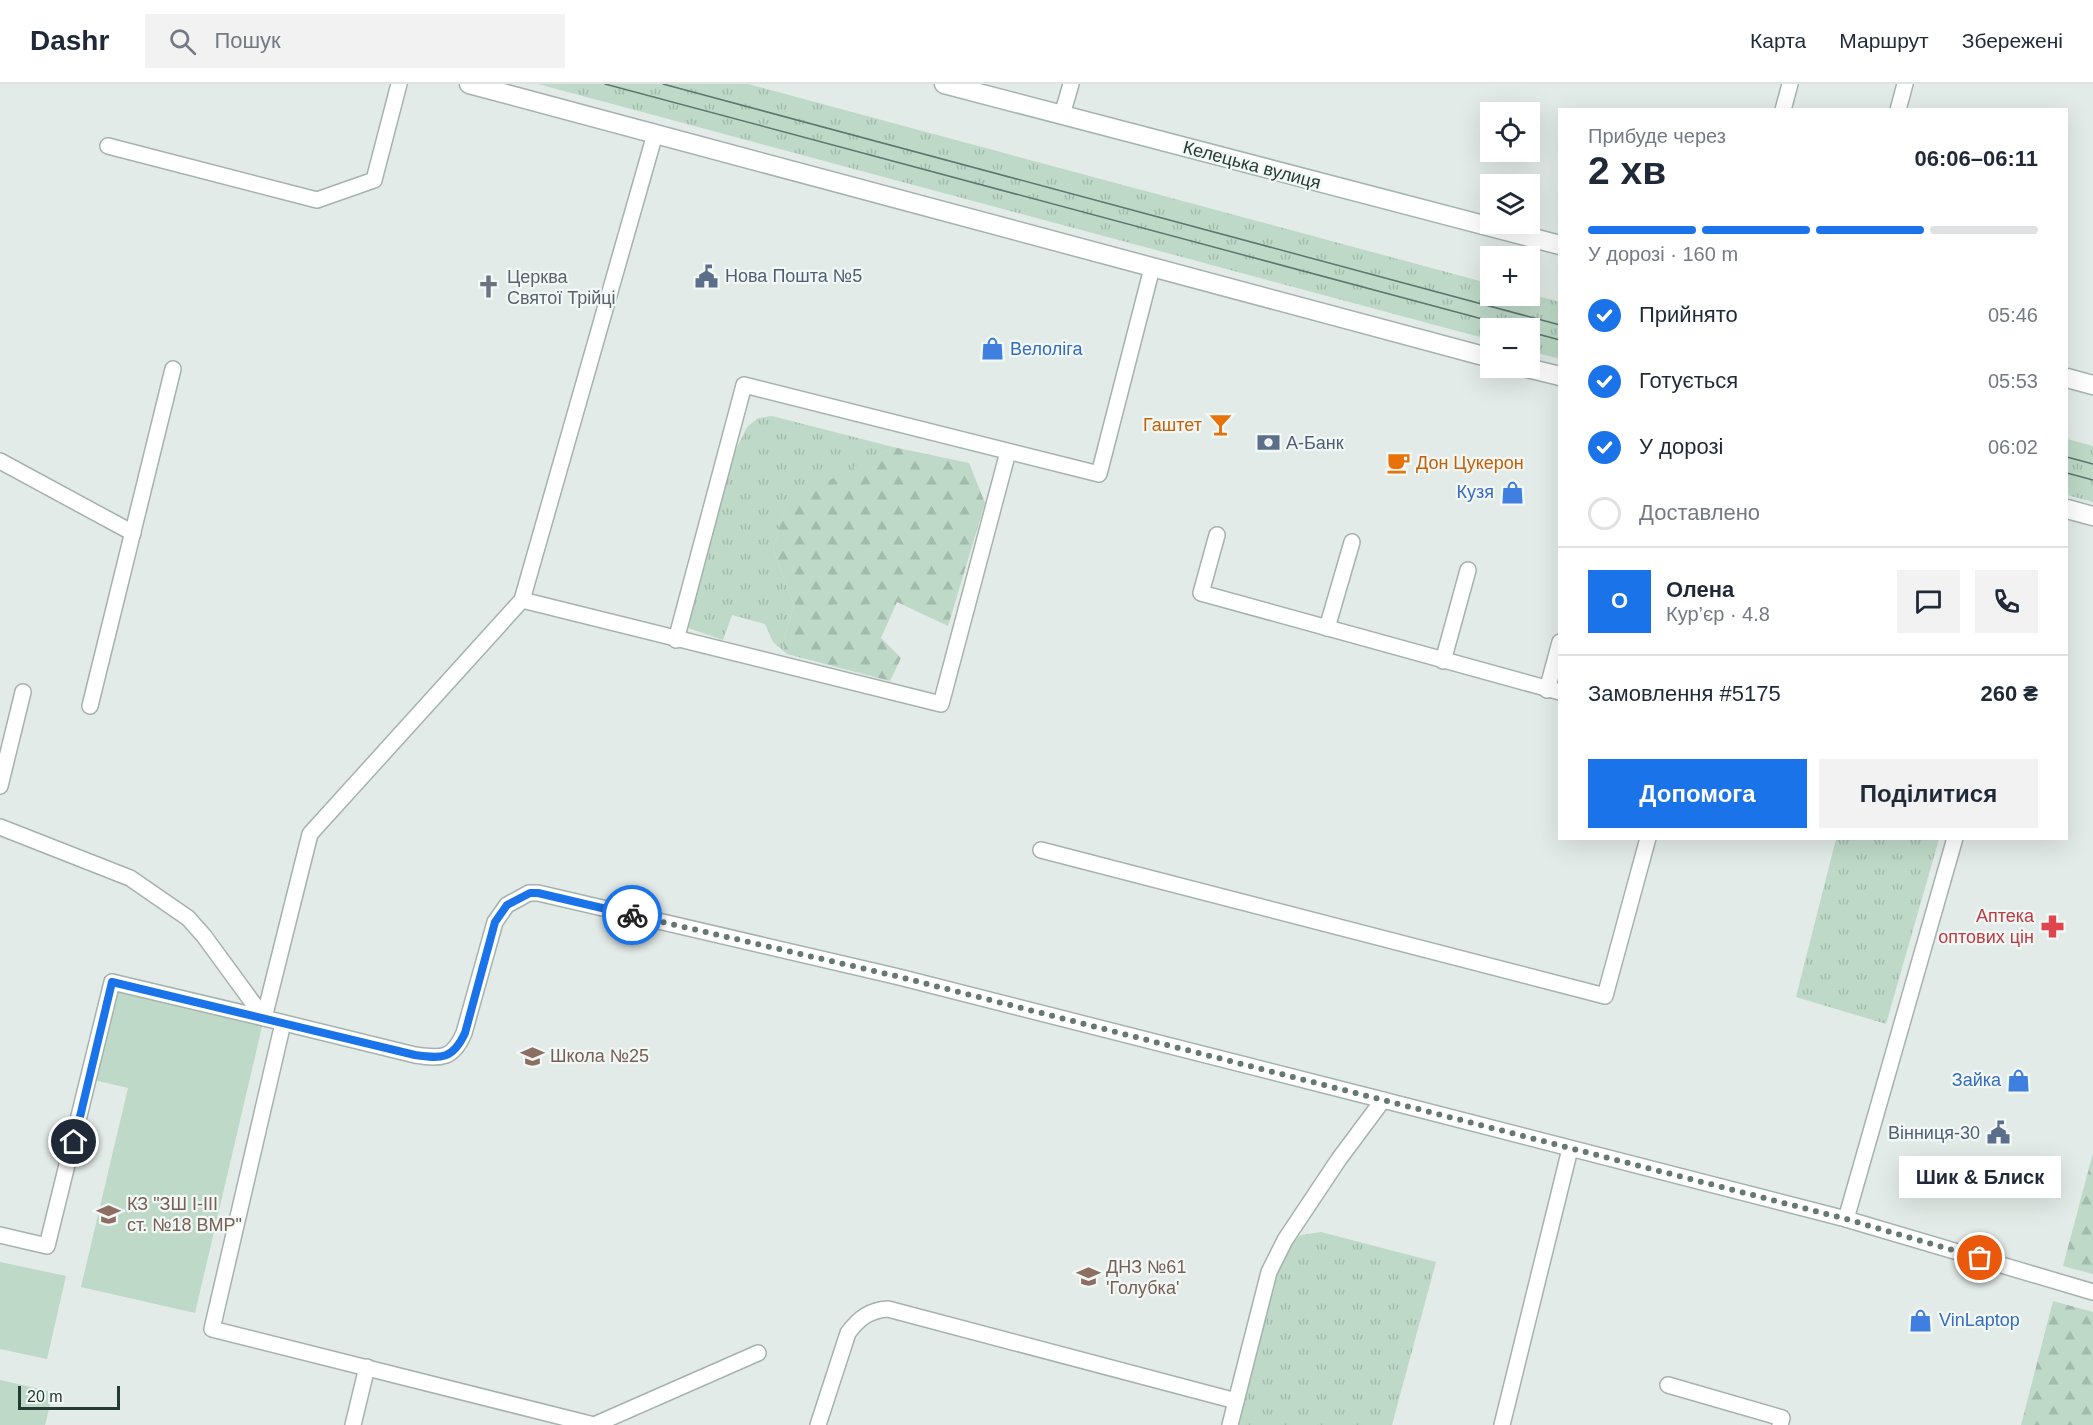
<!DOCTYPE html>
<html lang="uk">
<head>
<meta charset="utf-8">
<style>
  :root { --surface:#fff; --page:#f2f2f3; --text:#1f2937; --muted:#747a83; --line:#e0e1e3; --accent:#1a73e8 }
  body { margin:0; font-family:Arial,sans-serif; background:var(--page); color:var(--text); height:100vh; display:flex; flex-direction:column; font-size:22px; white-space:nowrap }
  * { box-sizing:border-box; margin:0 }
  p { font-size:20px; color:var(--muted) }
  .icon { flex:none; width:33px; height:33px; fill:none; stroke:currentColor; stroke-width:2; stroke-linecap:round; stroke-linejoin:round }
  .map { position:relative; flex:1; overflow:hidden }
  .details { position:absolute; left:1558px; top:24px; width:510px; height:732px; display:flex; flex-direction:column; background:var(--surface); border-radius:0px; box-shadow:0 6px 24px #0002 }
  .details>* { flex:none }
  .buttons { position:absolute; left:1480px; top:18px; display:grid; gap:12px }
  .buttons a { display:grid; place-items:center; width:60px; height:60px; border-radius:0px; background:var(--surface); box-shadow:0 6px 24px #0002; font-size:30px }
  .scale { position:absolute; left:18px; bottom:15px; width:102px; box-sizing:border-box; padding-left:6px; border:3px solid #243a35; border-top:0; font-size:16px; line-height:21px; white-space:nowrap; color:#243a35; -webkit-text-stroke:4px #f2f8f5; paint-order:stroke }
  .pin { position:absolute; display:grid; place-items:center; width:51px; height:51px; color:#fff; margin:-26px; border:3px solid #fff; border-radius:50%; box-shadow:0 2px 6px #0007 }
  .courier { position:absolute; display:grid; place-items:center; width:60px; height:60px; margin:-30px; border:4px solid #1a73e8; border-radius:50%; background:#fff; color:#222; box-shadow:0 2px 8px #0007 }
  .bubble { position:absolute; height:42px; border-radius:0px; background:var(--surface); box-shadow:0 6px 24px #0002; font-size:20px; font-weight:700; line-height:42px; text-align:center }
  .headline em { font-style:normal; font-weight:700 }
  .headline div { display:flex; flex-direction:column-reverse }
  .headline { display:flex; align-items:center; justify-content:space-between; height:102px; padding:0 30px }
  h1 { font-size:39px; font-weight:700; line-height:45px }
  .bar { display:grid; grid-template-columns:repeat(4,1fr); gap:9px 6px; align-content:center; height:72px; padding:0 30px }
  .bar i { height:8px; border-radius:4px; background:var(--line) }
  .bar .on { background:var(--accent) }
  .bar p { grid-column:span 4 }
  .line { display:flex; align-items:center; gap:15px; padding:0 30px; border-top:2px solid var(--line) }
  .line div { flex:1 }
  .round { display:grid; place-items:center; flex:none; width:63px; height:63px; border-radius:0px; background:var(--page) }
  ol { padding:0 30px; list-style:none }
  li { display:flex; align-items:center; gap:18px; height:66px }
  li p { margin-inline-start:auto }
  li .icon { padding:6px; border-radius:50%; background:var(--accent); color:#fff; stroke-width:4 }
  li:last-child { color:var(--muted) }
  li i { width:33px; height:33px; border:3px solid var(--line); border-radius:50% }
  .action { display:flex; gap:12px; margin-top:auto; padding:12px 30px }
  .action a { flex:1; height:69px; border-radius:0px; background:var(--accent); color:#fff; font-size:24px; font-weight:700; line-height:69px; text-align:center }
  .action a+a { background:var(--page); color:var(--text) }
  header { display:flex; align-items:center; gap:36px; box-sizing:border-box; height:84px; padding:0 30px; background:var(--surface); border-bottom:2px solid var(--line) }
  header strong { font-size:28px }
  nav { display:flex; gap:33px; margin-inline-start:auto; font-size:21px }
  .search { width:420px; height:54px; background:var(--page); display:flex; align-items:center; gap:15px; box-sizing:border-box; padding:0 21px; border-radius:0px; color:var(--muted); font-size:22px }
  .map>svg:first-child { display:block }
  .grass { fill:url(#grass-tufts) }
  .forest { fill:url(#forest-firs) }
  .park { fill:#bed9c7 }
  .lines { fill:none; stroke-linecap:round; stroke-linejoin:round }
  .service-casing { stroke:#a5b2ae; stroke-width:18 }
  .minor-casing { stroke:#a5b2ae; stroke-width:21 }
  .secondary-casing { stroke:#a2b5af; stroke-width:21 }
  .service { stroke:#fff; stroke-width:15 }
  .minor { stroke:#fff; stroke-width:18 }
  .secondary { stroke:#fff; stroke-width:18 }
  .tram { stroke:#5f7570; stroke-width:1.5 }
  .done { stroke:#667873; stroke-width:6; stroke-dasharray:0 10.8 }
  .route { stroke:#1a73e8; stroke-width:8 }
  .labels { text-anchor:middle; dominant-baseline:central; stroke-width:4.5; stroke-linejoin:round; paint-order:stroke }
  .street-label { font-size:18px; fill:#243a35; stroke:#f2f8f5 }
  .service-label { font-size:18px; fill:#4e5e75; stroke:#f2f8f5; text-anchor:start }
  .worship-label { font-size:18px; fill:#5b616d; stroke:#f2f8f5; text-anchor:start }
  .shop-label { font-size:18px; fill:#366cbe; stroke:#f2f8f5; text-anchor:start }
  .food-label { font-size:18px; fill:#c56008; stroke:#f2f8f5; text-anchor:end }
  .health-label { font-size:18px; fill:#be3a42; stroke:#f2f8f5; text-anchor:end }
  .education-label { font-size:18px; fill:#785e54; stroke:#f2f8f5; text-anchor:start }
</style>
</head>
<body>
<header>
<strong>Dashr</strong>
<div class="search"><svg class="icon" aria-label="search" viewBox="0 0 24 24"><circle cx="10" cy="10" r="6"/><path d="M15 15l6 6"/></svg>Пошук</div>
<nav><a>Карта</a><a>Маршрут</a><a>Збережені</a></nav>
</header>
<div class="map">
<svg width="2093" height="1341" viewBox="0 0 2093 1341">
  <defs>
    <pattern id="grass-tufts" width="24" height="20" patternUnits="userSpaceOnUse" patternTransform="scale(1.5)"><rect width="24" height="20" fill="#bed9c7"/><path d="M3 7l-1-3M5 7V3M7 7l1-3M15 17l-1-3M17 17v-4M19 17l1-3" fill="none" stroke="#a3bbac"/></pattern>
    <pattern id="forest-firs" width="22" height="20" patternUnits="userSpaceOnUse" patternTransform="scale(1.5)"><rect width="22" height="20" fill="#bed9c7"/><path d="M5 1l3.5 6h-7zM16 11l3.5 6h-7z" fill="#a3bbac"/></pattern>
  </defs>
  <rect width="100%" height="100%" fill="#e2ebe7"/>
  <g class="grass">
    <path d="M538,0H748L1491,200V212L1530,210L1560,218V275L1530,267V244H1491V256Z"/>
    <path d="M772,332L893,363L786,420L773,465L794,521L783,559L787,570L773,558L765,540L732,531L723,556L686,543L729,380L747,343L758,334Z"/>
    <path d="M2067,355L2093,362V418L2067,411Z"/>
    <path d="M1836,755H1939L1886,940L1796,913Z"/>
    <path d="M1321,1148L1436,1178L1392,1341H1230L1269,1188L1286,1162L1301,1151Z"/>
  </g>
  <g class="forest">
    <path d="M893,363L969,379L985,419L948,542L897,518L881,554L901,574L890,597L787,570L783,559L794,521L773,465L786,419Z"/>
    <path d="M2093,1069V1190L2063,1182Z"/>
    <path d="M2053,1217L2093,1228V1341H2021Z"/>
  </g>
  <g class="park">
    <path d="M112,898L264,934L195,1229L81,1203L128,1004L90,995Z"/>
    <path d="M0,1178L66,1192L47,1275L0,1265Z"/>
    <path d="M0,1296L53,1308L45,1341H0Z"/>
  </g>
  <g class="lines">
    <defs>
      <g id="service">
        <path d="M1783,26L1790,0"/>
        <path d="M1898,26L1905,0"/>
        <path d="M1062,31L1071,0"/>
        <path d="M108,62L317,116L374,96L399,0"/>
        <path d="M0,377L133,449"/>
        <path d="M1217,451L1201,509L1560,608"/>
        <path d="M522,516L941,620L1008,368"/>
        <path d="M1327,544L1352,458"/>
        <path d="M676,556L744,301L1099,390L1152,184"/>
        <path d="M1443,577L1468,486"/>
        <path d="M1547,606L1560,558"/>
        <path d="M90,622L173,285"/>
        <path d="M0,702L23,608"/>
        <path d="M0,743L130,794L188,834L204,852L264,934L415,971C442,975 453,975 464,949L495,838L507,821L529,809H538L899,893L1383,1016L1846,1135L2093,1208"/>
        <path d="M1041,766L1605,912L1648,754"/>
        <path d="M283,939L212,1245L594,1341"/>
        <path d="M1846,1135L1955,754"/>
        <path d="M0,1151L47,1162L112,898L264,934L310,750L522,516L655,50"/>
        <path d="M1668,1301L1782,1334L1780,1341"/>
        <path d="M353,1341L367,1283"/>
        <path d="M594,1341L758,1269"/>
        <path d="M818,1341L848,1249C859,1234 870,1226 888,1225L1236,1317"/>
        <path d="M1230,1341L1269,1188L1285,1156L1339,1075L1383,1016"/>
        <path d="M1502,1341L1570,1065"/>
      </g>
      <g id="minor">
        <path d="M469,0L1491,274"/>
        <path d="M1527,284L1560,292"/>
        <path d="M2067,425L2093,432"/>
      </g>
      <g id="secondary">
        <path d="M944,0L1560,161"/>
        <path d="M2067,294L2093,301"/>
      </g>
    </defs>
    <use href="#service" class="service-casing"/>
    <use href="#minor" class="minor-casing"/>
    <use href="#secondary" class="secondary-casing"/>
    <use href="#service" class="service"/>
    <use href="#minor" class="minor"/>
    <use href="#secondary" class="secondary"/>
    <g class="tram">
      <path d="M605,0L1516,244"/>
      <path d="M663,0L1560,241"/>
      <path d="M1530,248L1560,256"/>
      <path d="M2067,373L2093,380"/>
      <path d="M2067,389L2093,396"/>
    </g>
  </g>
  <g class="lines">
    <path class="done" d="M632,831L900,893L1383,1016L1846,1135L1980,1174"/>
    <path class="route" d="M74,1058L112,898L415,971C442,975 453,975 465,949L495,838L507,821L530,809H538L632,831"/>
  </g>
  <defs>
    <symbol id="civic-bare" viewBox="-9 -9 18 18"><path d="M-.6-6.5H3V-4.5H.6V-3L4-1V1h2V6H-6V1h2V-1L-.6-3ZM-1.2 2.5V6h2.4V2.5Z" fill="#5c6f8a" stroke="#f2f8f5" stroke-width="2.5" paint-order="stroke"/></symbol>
    <symbol id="church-bare" viewBox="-9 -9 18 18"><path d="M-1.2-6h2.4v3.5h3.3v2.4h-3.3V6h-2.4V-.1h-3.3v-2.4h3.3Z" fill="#6b7280" stroke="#f2f8f5" stroke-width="2.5" paint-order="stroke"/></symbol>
    <symbol id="shop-bare" viewBox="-9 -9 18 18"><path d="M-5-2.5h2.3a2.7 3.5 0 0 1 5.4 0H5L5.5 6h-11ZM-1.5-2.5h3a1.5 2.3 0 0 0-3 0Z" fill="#3f7fe0" stroke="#f2f8f5" stroke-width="2.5" paint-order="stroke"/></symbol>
    <symbol id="bar-bare" viewBox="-9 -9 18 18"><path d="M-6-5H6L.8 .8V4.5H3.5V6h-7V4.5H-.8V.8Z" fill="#e8710a" stroke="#f2f8f5" stroke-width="2.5" paint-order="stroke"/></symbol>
    <symbol id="bank-bare" viewBox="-9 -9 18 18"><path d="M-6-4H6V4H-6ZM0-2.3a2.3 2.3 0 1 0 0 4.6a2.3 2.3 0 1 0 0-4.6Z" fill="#5c6f8a" stroke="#f2f8f5" stroke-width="2.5" paint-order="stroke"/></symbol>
    <symbol id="cafe-bare" viewBox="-9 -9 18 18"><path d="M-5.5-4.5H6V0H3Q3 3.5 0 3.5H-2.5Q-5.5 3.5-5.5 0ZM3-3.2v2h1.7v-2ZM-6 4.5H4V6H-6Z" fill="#e8710a" stroke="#f2f8f5" stroke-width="2.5" paint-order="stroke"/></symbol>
    <symbol id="pharmacy-bare" viewBox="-9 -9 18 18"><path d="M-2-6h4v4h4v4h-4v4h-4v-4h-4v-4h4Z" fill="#e0444e" stroke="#f2f8f5" stroke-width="2.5" paint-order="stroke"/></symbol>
    <symbol id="school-bare" viewBox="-9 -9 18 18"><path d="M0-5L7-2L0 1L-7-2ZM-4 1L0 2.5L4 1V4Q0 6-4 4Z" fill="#8d6e63" stroke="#f2f8f5" stroke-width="2.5" paint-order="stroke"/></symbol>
  </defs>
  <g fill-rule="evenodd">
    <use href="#civic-bare" x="690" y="176" width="33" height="33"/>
    <use href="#church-bare" x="472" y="186" width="33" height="33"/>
    <use href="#shop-bare" x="976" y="248" width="33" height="33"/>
    <use href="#bar-bare" x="1204" y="324" width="33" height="33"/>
    <use href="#bank-bare" x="1252" y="342" width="33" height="33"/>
    <use href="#cafe-bare" x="1382" y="362" width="33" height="33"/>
    <use href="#shop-bare" x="1496" y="392" width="33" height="33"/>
    <use href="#pharmacy-bare" x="2036" y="826" width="33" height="33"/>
    <use href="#school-bare" x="516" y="956" width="33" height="33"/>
    <use href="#shop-bare" x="2002" y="980" width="33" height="33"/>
    <use href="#civic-bare" x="1982" y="1032" width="33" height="33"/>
    <use href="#school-bare" x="92" y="1114" width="33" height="33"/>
    <use href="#school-bare" x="1072" y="1176" width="33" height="33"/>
    <use href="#shop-bare" x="1904" y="1220" width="33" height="33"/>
  </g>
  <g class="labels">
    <g class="street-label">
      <text transform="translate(1252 81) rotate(15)">Келецька вулиця</text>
    </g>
    <g class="service-label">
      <text x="725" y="192">Нова Пошта №5</text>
      <text x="1286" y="359">А-Банк</text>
      <text x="1980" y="1049" text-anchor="end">Вінниця-30</text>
    </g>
    <g class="worship-label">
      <text x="507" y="193">Церква<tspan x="507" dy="21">Святої Трійці</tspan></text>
    </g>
    <g class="shop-label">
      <text x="1010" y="265">Велоліга</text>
      <text x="1494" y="408" text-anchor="end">Кузя</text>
      <text x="2001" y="996" text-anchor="end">Зайка</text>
      <text x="1939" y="1236">VinLaptop</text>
    </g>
    <g class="food-label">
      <text x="1202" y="341">Гаштет</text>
      <text x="1416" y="379" text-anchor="start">Дон Цукерон</text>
    </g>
    <g class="health-label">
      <text x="2034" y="832">Аптека<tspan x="2034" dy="21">оптових цін</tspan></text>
    </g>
    <g class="education-label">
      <text x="550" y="972">Школа №25</text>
      <text x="127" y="1120">КЗ "ЗШ І-ІІІ<tspan x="127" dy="21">ст. №18 ВМР"</tspan></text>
      <text x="1106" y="1183">ДНЗ №61<tspan x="1106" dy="21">'Голубка'</tspan></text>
    </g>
  </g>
</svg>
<div class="buttons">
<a><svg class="icon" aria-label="locate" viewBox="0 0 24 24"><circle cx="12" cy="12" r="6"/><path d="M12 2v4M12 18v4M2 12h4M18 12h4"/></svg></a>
<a><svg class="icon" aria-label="layers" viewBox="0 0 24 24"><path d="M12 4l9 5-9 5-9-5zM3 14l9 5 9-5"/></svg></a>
<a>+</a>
<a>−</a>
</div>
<div class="scale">20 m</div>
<div class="pin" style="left:1980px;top:1174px;background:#ea580c"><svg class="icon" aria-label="bag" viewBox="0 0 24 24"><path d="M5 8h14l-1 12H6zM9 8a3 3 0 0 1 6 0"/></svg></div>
<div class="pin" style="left:74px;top:1058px;background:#1f2937"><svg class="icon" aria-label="home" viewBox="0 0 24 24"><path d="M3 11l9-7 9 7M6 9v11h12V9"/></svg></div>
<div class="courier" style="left:632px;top:831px"><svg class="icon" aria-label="bike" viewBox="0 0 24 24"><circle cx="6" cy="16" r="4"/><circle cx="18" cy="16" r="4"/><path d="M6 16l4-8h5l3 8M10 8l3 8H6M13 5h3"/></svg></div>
<div class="bubble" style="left:1899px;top:1072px;width:162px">Шик &amp; Блиск</div>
<section class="details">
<div class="headline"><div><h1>2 хв</h1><p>Прибуде через</p></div><em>06:06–06:11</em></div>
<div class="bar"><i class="on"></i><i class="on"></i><i class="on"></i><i></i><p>У дорозі · 160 m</p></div>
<ol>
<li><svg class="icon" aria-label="check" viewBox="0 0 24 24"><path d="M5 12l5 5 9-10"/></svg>Прийнято<p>05:46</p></li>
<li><svg class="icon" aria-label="check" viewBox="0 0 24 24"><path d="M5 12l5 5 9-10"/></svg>Готується<p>05:53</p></li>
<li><svg class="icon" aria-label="check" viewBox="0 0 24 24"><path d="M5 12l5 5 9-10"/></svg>У дорозі<p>06:02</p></li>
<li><i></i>Доставлено</li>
</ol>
<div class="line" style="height:108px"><b class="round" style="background:var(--accent);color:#fff">О</b><div><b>Олена</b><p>Кур’єр · 4.8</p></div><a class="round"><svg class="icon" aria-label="chat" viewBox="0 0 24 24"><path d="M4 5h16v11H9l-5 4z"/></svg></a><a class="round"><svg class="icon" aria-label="phone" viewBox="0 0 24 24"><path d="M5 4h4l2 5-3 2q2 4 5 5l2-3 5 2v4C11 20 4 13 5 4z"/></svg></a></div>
<div class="line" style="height:78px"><div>Замовлення #5175</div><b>260 ₴</b></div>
<div class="action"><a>Допомога</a><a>Поділитися</a></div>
</section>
</div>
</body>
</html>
